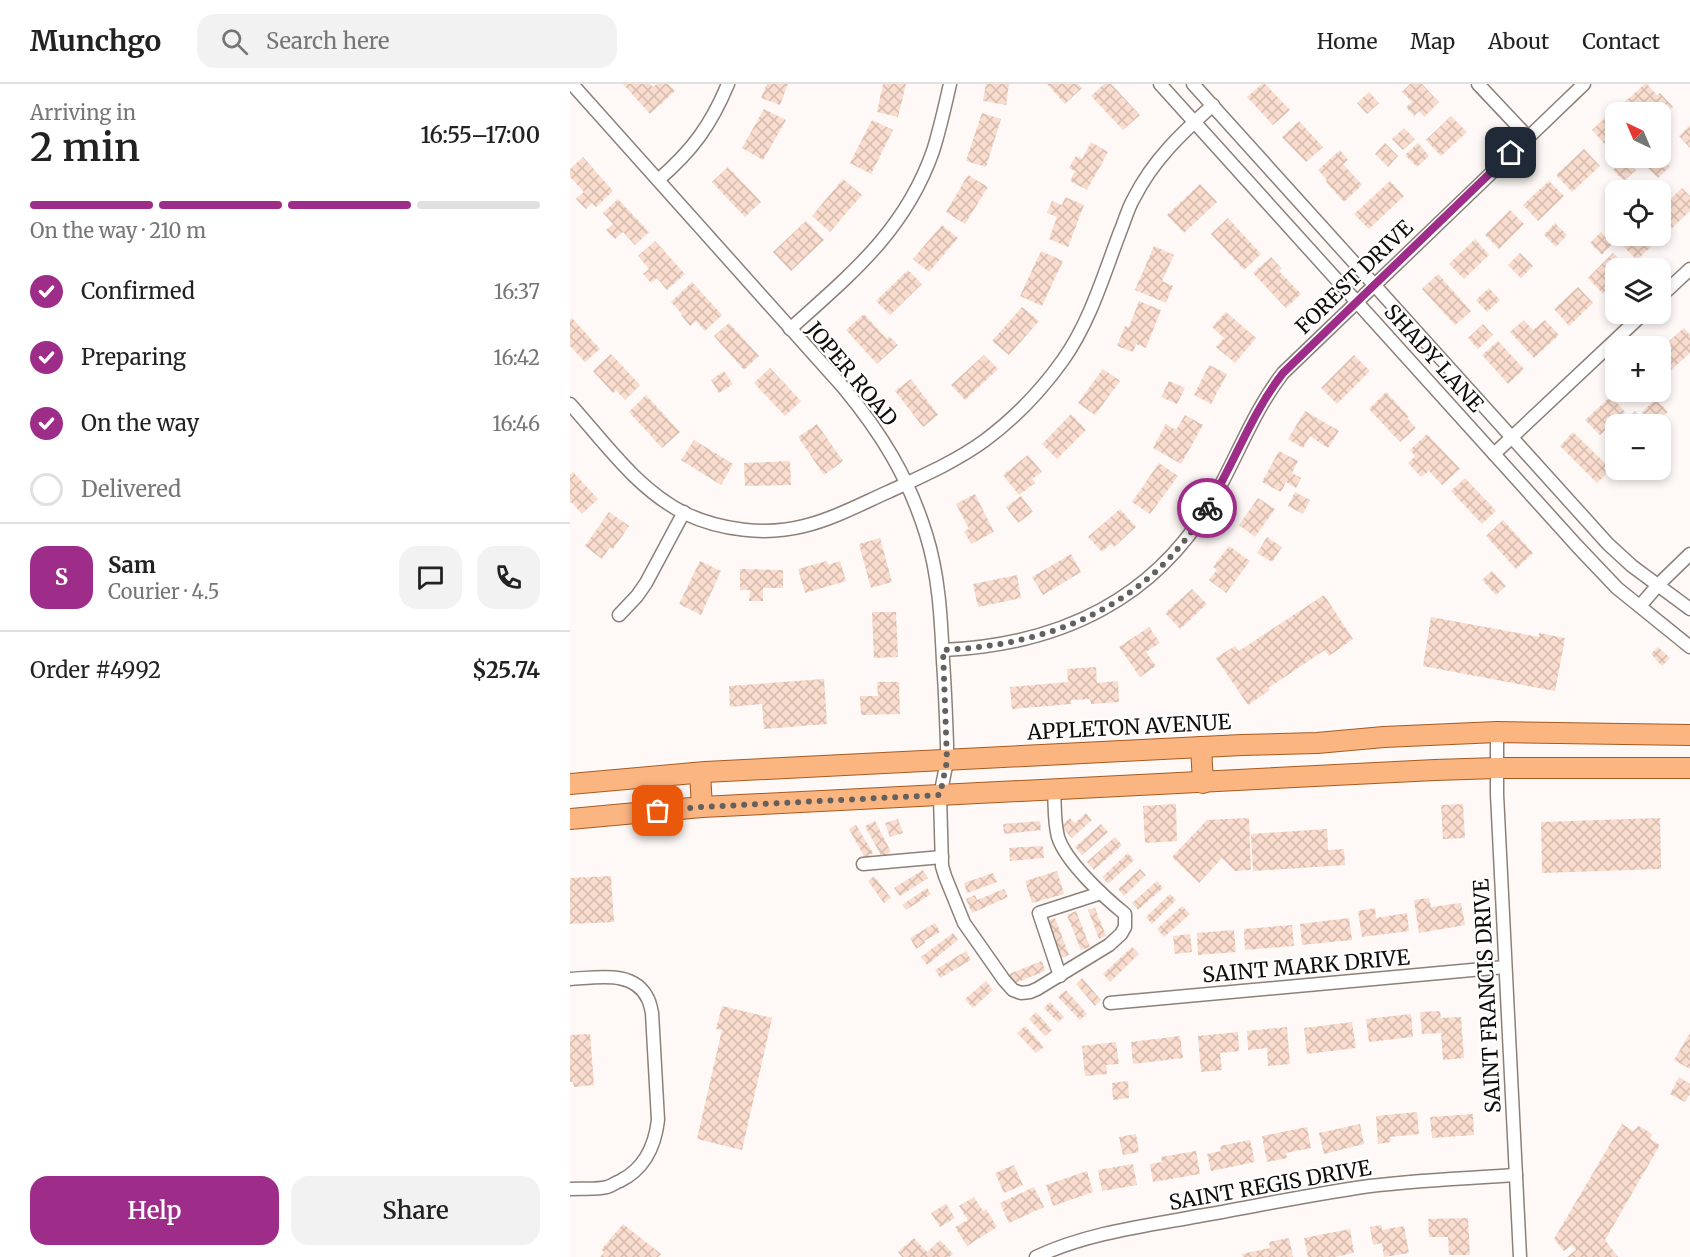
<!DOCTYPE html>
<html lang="en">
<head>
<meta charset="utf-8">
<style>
  :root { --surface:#fff; --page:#f2f2f2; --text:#222; --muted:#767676; --line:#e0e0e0; --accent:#9e2d8a }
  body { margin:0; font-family:Merriweather,serif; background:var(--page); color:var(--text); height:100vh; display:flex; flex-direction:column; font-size:22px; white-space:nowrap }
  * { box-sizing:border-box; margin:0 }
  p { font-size:20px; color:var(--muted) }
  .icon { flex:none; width:33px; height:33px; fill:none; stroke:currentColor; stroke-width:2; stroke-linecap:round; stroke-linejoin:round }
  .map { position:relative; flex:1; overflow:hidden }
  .side { display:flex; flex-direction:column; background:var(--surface); width:570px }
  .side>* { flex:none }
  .needle { width:39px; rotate:316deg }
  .buttons { position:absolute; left:1035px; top:18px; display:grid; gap:12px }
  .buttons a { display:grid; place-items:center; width:66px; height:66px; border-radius:12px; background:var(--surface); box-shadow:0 3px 9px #0003; font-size:30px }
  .pin { position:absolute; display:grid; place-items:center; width:51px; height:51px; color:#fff; margin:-26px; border-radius:12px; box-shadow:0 3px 9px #0006 }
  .courier { position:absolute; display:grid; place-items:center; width:60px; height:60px; margin:-30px; border:4px solid #9e2d8a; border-radius:50%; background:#fff; color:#222; box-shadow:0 2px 8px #0007 }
  .summary em { font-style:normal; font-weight:600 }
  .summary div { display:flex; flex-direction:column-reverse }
  .summary { display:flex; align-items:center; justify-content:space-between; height:102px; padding:0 30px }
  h1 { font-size:39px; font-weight:600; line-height:45px }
  .bar { display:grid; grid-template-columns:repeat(4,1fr); gap:9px 6px; align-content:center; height:72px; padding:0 30px }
  .bar i { height:8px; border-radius:4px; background:var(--line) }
  .bar .active { background:var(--accent) }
  .bar p { grid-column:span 4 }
  .line { display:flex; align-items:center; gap:15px; padding:0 30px; border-top:2px solid var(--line) }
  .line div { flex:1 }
  .round { display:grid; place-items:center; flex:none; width:63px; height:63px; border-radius:18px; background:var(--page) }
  ol { padding:0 30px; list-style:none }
  li { display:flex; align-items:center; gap:18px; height:66px }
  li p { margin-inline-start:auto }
  li .icon { padding:6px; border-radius:50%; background:var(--accent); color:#fff; stroke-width:4 }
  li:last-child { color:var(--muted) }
  li i { width:33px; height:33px; border:3px solid var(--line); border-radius:50% }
  .primary-button { display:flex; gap:12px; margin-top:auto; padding:12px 30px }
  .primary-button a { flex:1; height:69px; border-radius:18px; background:var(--accent); color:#fff; font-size:24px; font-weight:600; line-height:69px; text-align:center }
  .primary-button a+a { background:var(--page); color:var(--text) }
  header { display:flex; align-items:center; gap:36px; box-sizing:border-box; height:84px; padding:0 30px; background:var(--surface); border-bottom:2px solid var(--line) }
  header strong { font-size:28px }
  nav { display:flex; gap:33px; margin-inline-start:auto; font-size:21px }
  .search { width:420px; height:54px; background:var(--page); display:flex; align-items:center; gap:15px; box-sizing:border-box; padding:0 21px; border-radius:18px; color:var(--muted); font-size:22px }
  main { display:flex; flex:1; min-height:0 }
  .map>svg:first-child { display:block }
  .building { fill:url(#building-cross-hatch) }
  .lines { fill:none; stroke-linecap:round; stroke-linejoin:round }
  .minor-casing { stroke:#8c8079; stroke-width:15 }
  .primary-casing { stroke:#a75a20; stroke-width:22 }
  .minor { stroke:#fff; stroke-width:12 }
  .primary { stroke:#fbb580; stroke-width:20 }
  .done { stroke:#64605d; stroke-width:6; stroke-dasharray:0 10.8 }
  .route { stroke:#9e2d8a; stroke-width:8 }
  .labels { text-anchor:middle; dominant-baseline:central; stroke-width:4.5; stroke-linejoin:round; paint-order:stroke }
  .street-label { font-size:21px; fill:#110d0b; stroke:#fff }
</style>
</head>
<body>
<header>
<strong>Munchgo</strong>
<div class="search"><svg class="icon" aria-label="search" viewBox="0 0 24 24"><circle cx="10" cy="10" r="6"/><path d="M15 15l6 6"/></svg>Search here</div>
<nav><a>Home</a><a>Map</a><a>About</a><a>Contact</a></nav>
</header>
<main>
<section class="side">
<div class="summary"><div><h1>2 min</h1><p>Arriving in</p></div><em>16:55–17:00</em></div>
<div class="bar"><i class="active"></i><i class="active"></i><i class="active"></i><i></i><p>On the way · 210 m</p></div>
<ol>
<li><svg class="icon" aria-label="check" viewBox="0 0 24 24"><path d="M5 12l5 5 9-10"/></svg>Confirmed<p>16:37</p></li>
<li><svg class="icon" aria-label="check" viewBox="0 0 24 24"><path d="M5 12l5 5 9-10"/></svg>Preparing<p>16:42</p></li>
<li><svg class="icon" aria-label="check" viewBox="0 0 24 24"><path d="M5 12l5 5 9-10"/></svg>On the way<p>16:46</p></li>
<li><i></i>Delivered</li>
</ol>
<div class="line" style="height:108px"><b class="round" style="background:var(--accent);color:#fff">S</b><div><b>Sam</b><p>Courier · 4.5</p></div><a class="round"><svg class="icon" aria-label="chat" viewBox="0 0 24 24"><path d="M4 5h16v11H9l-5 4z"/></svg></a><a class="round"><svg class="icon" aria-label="phone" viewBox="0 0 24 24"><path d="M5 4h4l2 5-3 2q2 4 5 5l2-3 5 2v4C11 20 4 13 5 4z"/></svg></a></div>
<div class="line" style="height:78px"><div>Order #4992</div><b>$25.74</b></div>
<div class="primary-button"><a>Help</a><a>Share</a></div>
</section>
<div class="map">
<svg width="1120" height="1173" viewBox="0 0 1120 1173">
  <defs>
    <pattern id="building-cross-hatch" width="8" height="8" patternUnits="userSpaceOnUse" patternTransform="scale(1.5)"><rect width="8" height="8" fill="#f9dccd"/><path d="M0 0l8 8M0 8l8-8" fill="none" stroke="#d4bcaf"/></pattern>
  </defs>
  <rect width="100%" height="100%" fill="#fef9f6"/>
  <g class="building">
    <path d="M53,0H80L83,3L87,0H98L105,7L80,30Z"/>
    <path d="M197,0H218L210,21L191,14Z"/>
    <path d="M313,0H336L328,33L307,28Z"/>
    <path d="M416,0H439L436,21L413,17Z"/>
    <path d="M477,0H508L512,4L495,20Z"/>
    <path d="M534,0H541L570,31L553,46L521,12Z"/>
    <path d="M692,0H695L720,26L703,41L677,13Z"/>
    <path d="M840,0H852L869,18L854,33L849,27L844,32L836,23L842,18L832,8Z"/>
    <path d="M1075,0H1077L1087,11L1090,9L1103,23L1090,35V28H1081L1076,23L1070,28H1057L1051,21Z"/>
    <path d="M799,8L809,19L797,30L787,19Z"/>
    <path d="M194,25L216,36L193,76L172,64Z"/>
    <path d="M1042,28L1046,31V57L1038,64L1022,46Z"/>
    <path d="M412,29L431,35L416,83L396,77Z"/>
    <path d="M881,32L897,48L871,72L856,56Z"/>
    <path d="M302,36L323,46L301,90L280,79Z"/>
    <path d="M729,37L753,63L736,78L712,53Z"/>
    <path d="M1120,41V64L1109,52Z"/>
    <path d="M834,44L845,55L833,66L822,55Z"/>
    <path d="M521,58L538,68L517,106L500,97L505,87L499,84L506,72L512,75Z"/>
    <path d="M815,59L828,72L818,83L805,70Z"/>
    <path d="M848,59L859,72L847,83L835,71Z"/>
    <path d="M1014,65L1030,82L1002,108L986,91Z"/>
    <path d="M770,66L778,76L773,80L792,101L774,118L756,98L757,96L748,86Z"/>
    <path d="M13,73L43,107L26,123L22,119L16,125L6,115L14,108L0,93V85Z"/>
    <path d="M1085,74H1091L1100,82L1088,94L1076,82Z"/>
    <path d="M1055,75L1066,86L1054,97L1043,86Z"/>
    <path d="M158,83L191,118L175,133L142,98Z"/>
    <path d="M398,91L418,103L395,140L376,128Z"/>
    <path d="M273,95L292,111L260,148L242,132Z"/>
    <path d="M820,97L834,112L799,145L784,130Z"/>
    <path d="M979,97L994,112L968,137L953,121Z"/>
    <path d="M630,100L647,118L614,149L597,131Z"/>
    <path d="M1112,104L1120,112V127L1102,144L1090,132V125Z"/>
    <path d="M495,113L514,121L498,163L479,155L487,133L477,129L482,117L492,121Z"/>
    <path d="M48,115L79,148L65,161L53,148L45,155L36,146L43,140L33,129Z"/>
    <path d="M940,126L954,140L929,165L915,151Z"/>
    <path d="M658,134L691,170L674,186L641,150Z"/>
    <path d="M236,137L254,156L221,187L203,168Z"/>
    <path d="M985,139L997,151L986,163L974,151Z"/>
    <path d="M372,141L388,154L359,188L343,175Z"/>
    <path d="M1031,148L1042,160L1032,171L1020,159Z"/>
    <path d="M1062,152H1090L1091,153L1067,176L1052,161Z"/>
    <path d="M905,155L919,171L894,195L879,180Z"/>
    <path d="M85,157L115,190L97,206L87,194L81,199L73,190L79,185L68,172Z"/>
    <path d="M584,162L604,171L592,197L603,202L596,219L565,206Z"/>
    <path d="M471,167L493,177L472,222L450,212Z"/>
    <path d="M950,169L963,182L951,194L938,181Z"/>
    <path d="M1043,169L1059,184H1046V198L1033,210L1018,194Z"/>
    <path d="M701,173L712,185L709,187L731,210L716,224L683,189Z"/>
    <path d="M338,186L352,200L320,231L306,217Z"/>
    <path d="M868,190L901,227L885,241L852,205Z"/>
    <path d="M122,198L152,231L135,247L126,237L120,242L111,231L112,230L101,218Z"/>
    <path d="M1008,203L1023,219L999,242L984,225Z"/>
    <path d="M919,204L930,216L917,228L906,216Z"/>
    <path d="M569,217L591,226L576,264L566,260L563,268L547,262L555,242L559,243Z"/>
    <path d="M452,223L469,237L439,271L422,257Z"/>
    <path d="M656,228L686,254L665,279L646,263L654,254L642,243Z"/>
    <path d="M294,230L317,255L319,252L328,261L307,280L276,246Z"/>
    <path d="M2,234L30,265L15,278L0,262V236Z"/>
    <path d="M954,236L963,246L975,236L989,251L964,274L940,248Z"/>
    <path d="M159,239L189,272L174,286L144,252Z"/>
    <path d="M913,240L923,251L908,265L898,254Z"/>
    <path d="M1114,244L1120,251V269L1101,286L1090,275V265Z"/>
    <path d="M928,257L954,285L938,300L912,271Z"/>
    <path d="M41,270L70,301L55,316L46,306L43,309L23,287Z"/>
    <path d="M414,271L428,285L395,316L381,301Z"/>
    <path d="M784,271L800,287L767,320L751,304Z"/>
    <path d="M639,281L657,290L641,320L624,311Z"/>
    <path d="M200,284L231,317L215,332L184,299Z"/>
    <path d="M533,285L550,297L525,331L508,319Z"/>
    <path d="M154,287L163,300L149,309L141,296Z"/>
    <path d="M341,295L368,331L353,343L325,307Z"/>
    <path d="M599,297L615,304L607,320L591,313Z"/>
    <path d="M816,308L839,333L837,334L846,344L830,358L799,325Z"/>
    <path d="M76,311L110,348L92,364L59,328Z"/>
    <path d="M1041,312L1055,328L1030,351L1015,336Z"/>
    <path d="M1086,315L1098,328L1083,340L1072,328Z"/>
    <path d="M735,327L769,347L758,364L740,352L733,364L718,355Z"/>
    <path d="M1065,327L1077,339L1076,340H1057L1055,338Z"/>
    <path d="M501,330L516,346L487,375L472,360Z"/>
    <path d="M615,331L633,341L611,380L583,364L596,340L606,346Z"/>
    <path d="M247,340L273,377L254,391L228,353Z"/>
    <path d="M1003,348L1041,385L1027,399L990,362Z"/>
    <path d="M857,350L890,385L872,401L859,387L851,393L838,379L845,372L840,366Z"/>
    <path d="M124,356L163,380L151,401L111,376Z"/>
    <path d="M709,367L728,377L722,389L731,394L726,404L716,398L711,408L692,398Z"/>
    <path d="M458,371L472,388L462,395L465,399L449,411L433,391Z"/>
    <path d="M220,377L221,401L175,402L174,379Z"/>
    <path d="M589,379L608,392L580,430L562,418Z"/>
    <path d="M3,388L28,415L12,430L1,418L0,419V391Z"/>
    <path d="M895,394L926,427L912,440L881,407Z"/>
    <path d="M725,408L740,416L733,430L718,422Z"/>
    <path d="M405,410L424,448L401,460L394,447L399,445L386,420Z"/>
    <path d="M451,412L463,428L448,439L436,423Z"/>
    <path d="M688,414L705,425L685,453L669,441Z"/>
    <path d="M550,425L566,443L544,463L541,460L532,468L518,453Z"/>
    <path d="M39,428L59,442L43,465L40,463L32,475L15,462Z"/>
    <path d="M933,436L963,469L946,485L916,452Z"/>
    <path d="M697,453L712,463L702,478L687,469Z"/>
    <path d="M310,454L322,498L301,504L289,460Z"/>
    <path d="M659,462L680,477L656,509L639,496L647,486L643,483Z"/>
    <path d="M501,470L511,488L473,511L462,493Z"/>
    <path d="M130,477L151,487L131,531L109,520Z"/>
    <path d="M257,477L258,481L270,477L276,497L235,509L228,485Z"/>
    <path d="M170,485L213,486V504H193V517H179L180,506H170Z"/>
    <path d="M922,487L936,502L926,511L912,496Z"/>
    <path d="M447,491L451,514L408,523L403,500Z"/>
    <path d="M622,505L637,520L610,545L595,529Z"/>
    <path d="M754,511L783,555L759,572L755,566L698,604L700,606L678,621L646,574L665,562L669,567Z"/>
    <path d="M302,528H326L328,573L304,574Z"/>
    <path d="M861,533L969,553V549L995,554L985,607L853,582Z"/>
    <path d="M579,543L590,559L576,568L586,582L570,593L549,563Z"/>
    <path d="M1088,563L1100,574L1092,582L1081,570Z"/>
    <path d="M526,583L527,599L548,597L549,618L521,620L520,615L501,616V620L442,625L440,603L498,598L497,585Z"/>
    <path d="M254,595L257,640L194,645L192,620L160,623L159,602Z"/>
    <path d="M307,598H329L330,630L291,631L290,612H308Z"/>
    <path d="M606,720L607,757L575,759L573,722Z"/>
    <path d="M893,720L895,754L873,755L871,721Z"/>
    <path d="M516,729L522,736L502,754L491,742L500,734L505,739Z"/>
    <path d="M679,734L681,786L665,787L652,774L629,799L602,773L637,736Z"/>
    <path d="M1090,734L1091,785L972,789L971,738Z"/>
    <path d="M328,735L333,749L320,753L315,739Z"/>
    <path d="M305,737L321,768L312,773L295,742Z"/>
    <path d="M470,737L471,746L434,750L433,740Z"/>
    <path d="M531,740L538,748L512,771L505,763Z"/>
    <path d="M286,741L303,769L295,774L279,745Z"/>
    <path d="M757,745L758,766L774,765L775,781L683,787L681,750Z"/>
    <path d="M545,753L552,761L524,786L517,778Z"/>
    <path d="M473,762L474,774L440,777L439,764Z"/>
    <path d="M558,769L564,776L538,800L532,793Z"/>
    <path d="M570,785L576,791L554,812L548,805Z"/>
    <path d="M353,786L358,794L330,812L324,804Z"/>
    <path d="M487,787L494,810L462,819L455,797Z"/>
    <path d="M423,789L427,798L397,809L394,799Z"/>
    <path d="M41,792L44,838L0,840V794Z"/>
    <path d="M304,792L321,814L314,819L298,797Z"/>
    <path d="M587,797L593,804L568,826L562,819Z"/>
    <path d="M357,804L361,810L336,826L332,821Z"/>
    <path d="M434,805L438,813L402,829L396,815L405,811L407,816Z"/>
    <path d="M600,810L606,816L582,840L576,833Z"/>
    <path d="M859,814L861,823L891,819L895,841L849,849L844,816Z"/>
    <path d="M612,822L620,830L594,853L587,845Z"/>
    <path d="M525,824L536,852L529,855L518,826Z"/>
    <path d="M805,824L806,834L837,829L839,847L792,853L788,827Z"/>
    <path d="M506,827L520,863L511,866L497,831Z"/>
    <path d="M485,834L499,871L490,874L476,837Z"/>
    <path d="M779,834L782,856L732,861L730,840Z"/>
    <path d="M365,839L370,848L354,857L355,859L346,865L340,854Z"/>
    <path d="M722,841L724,862L675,866L674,845Z"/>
    <path d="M664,846L666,868L628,871L627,849Z"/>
    <path d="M383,849L388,856L357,881L351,873Z"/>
    <path d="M620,850L622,868L605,870L603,852Z"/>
    <path d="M562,863L569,870L540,898L533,890Z"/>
    <path d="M396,867L401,876L370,894L365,886Z"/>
    <path d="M472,877L475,887L443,900L439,890Z"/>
    <path d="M512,894L531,916L525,922L506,900Z"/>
    <path d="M416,897L423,906L403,924L395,915Z"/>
    <path d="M496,906L517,930L510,936L488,913Z"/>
    <path d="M480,918L494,933L488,938L474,924Z"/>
    <path d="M152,922L202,934L172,1066L127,1055L152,946L146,945Z"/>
    <path d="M870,927L871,934L891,933L894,974L873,976L871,949L852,950L850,928Z"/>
    <path d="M466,928L482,946L475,952L459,935Z"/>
    <path d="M841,930L843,953L799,958L796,935Z"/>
    <path d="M782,938L786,964L737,970L734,944Z"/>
    <path d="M455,942L474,963L466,969L447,949Z"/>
    <path d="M717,943L720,980L698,982L697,964L678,966L677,947Z"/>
    <path d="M668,948L669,967L650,969L652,986L631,988L628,952Z"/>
    <path d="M1120,949V985L1104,976Z"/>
    <path d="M20,950L24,1001L4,1003L3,998H0V951Z"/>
    <path d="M610,952L613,974L563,980L561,958Z"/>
    <path d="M546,958L549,980L536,981L537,990L515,992L512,962Z"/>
    <path d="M1109,993L1120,1000V1010L1115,1018L1100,1010Z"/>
    <path d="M558,997L559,1014L543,1016L542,999Z"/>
    <path d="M847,1028L849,1050L820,1053L821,1058L808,1060L806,1032Z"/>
    <path d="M903,1030L904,1051L862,1054L860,1033Z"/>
    <path d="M790,1040L794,1060L754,1070L749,1049Z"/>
    <path d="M1052,1040L1063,1047L1069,1042L1082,1050L1080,1055L1090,1061L1035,1156L1048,1173H997L1006,1166L1002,1161L994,1167L984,1155Z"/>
    <path d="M737,1043L741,1064L716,1069L717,1074L697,1078L692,1052Z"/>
    <path d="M566,1050L569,1068L553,1071L549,1053Z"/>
    <path d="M680,1056L685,1078L641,1087L637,1070L651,1067L650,1062Z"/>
    <path d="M626,1067L630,1090L583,1098L580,1080L592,1078L591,1073Z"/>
    <path d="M563,1080L567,1101L532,1107L528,1086Z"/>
    <path d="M444,1081L453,1101L434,1109L425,1089Z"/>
    <path d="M517,1087L523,1108L483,1122L476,1101Z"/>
    <path d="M464,1103L474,1123L439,1139L430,1119Z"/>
    <path d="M404,1113L413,1127L416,1125L427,1143L397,1162L385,1143L398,1136L389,1122Z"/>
    <path d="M376,1120L385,1134L370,1143L361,1129Z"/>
    <path d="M898,1134L900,1171H879L878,1153H859L858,1135Z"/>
    <path d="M53,1140L91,1170L88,1173H30L34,1168L31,1166Z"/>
    <path d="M811,1141L812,1146L834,1142L839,1169L814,1173L812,1159L803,1161L800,1143Z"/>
    <path d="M780,1145L784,1169L765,1173H738L734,1154Z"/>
    <path d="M344,1154L357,1168L370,1156L383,1170L379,1173H332L328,1168Z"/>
    <path d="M719,1154L723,1173H673L672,1170L700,1164L699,1158Z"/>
  </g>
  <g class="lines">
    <defs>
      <g id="minor">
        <path d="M2,0L273,303C311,349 338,392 356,450C369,491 371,534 373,577C375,604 376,632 377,660V677L370,712L372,782L375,792L394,839L434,896L443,906L451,909L460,908L467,905L539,861L551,850L555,843V830C534,813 496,778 488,753C484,738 485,721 484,706"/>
        <path d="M590,0L1008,463L1047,504L1120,563"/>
        <path d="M623,0L1038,460L1062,482L1120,525"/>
        <path d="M908,0L958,53"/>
        <path d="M88,96C122,67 141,41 158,0"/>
        <path d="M1090,213L1120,185"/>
        <path d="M220,245C281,190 335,147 363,67C370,45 375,22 380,0"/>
        <path d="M0,320C35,359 67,405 114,429C150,446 195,452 234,442C263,435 291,420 318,408C350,393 385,378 414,357C445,334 471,307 493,276C520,238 534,190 550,148C555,136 558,124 564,114C583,76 612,49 643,21"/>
        <path d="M924,370L1073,230"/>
        <path d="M1070,522L1088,501L1120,470"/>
        <path d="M49,531L67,512L76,499L114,428"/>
        <path d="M373,566C490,561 589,515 647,408C669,368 685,325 713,289L1014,0"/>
        <path d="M927,648V710L950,1173"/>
        <path d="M293,780L372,773"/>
        <path d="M490,892L469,829L531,809"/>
        <path d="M0,895C26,894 64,885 78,915C80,919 81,924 82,929L88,1036C85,1062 74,1085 50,1097C46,1098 42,1102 37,1103C26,1106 12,1104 0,1105"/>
        <path d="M540,919L935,883"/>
        <path d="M466,1173C517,1149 574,1142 629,1132C686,1122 743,1110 800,1102C849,1096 897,1094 946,1091"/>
      </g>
      <g id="primary">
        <path d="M631,663L633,699"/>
        <path d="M130,689L132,723"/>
        <path d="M0,700L135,688L672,661L747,659L814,653L927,648L1120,651"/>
        <path d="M0,735L132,723L865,686L927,684H1120"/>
      </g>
    </defs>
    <use href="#minor" class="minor-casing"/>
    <use href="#primary" class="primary-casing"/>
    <use href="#minor" class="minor"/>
    <use href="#primary" class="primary"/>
  </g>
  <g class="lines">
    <path class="done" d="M88,727L132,723L370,711L377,677L373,566C482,561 579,522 637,424"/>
    <path class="route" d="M637,424C664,380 681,330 713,289L941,69"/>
  </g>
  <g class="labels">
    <g class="street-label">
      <text transform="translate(784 193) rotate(-44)">FOREST DRIVE</text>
      <text transform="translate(864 274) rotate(48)">SHADY LANE</text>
      <text transform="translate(282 290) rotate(50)">JOPER ROAD</text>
      <text transform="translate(559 643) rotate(-3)">APPLETON AVENUE</text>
      <text transform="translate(736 882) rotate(-5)">SAINT MARK DRIVE</text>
      <text transform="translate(917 912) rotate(-93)">SAINT FRANCIS DRIVE</text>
      <text transform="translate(700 1101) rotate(-10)">SAINT REGIS DRIVE</text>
    </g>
  </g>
</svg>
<div class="buttons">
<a><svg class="needle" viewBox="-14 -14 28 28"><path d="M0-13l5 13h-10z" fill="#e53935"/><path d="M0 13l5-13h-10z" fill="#767676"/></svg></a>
<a><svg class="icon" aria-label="locate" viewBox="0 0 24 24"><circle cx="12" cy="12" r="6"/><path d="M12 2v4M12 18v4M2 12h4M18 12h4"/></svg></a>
<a><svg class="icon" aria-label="layers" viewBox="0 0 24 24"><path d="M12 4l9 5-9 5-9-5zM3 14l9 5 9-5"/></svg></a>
<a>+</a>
<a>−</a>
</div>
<div class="pin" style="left:88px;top:727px;background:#ea580c"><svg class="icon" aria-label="bag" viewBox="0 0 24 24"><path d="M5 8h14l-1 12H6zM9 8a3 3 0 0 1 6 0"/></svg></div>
<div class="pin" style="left:941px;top:69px;background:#1f2937"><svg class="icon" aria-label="home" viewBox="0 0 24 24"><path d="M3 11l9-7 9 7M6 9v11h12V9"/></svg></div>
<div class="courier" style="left:637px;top:424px"><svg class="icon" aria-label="bike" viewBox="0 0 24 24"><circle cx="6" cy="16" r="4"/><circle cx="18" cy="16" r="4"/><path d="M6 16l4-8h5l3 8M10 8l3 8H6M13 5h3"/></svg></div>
</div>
</main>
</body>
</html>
